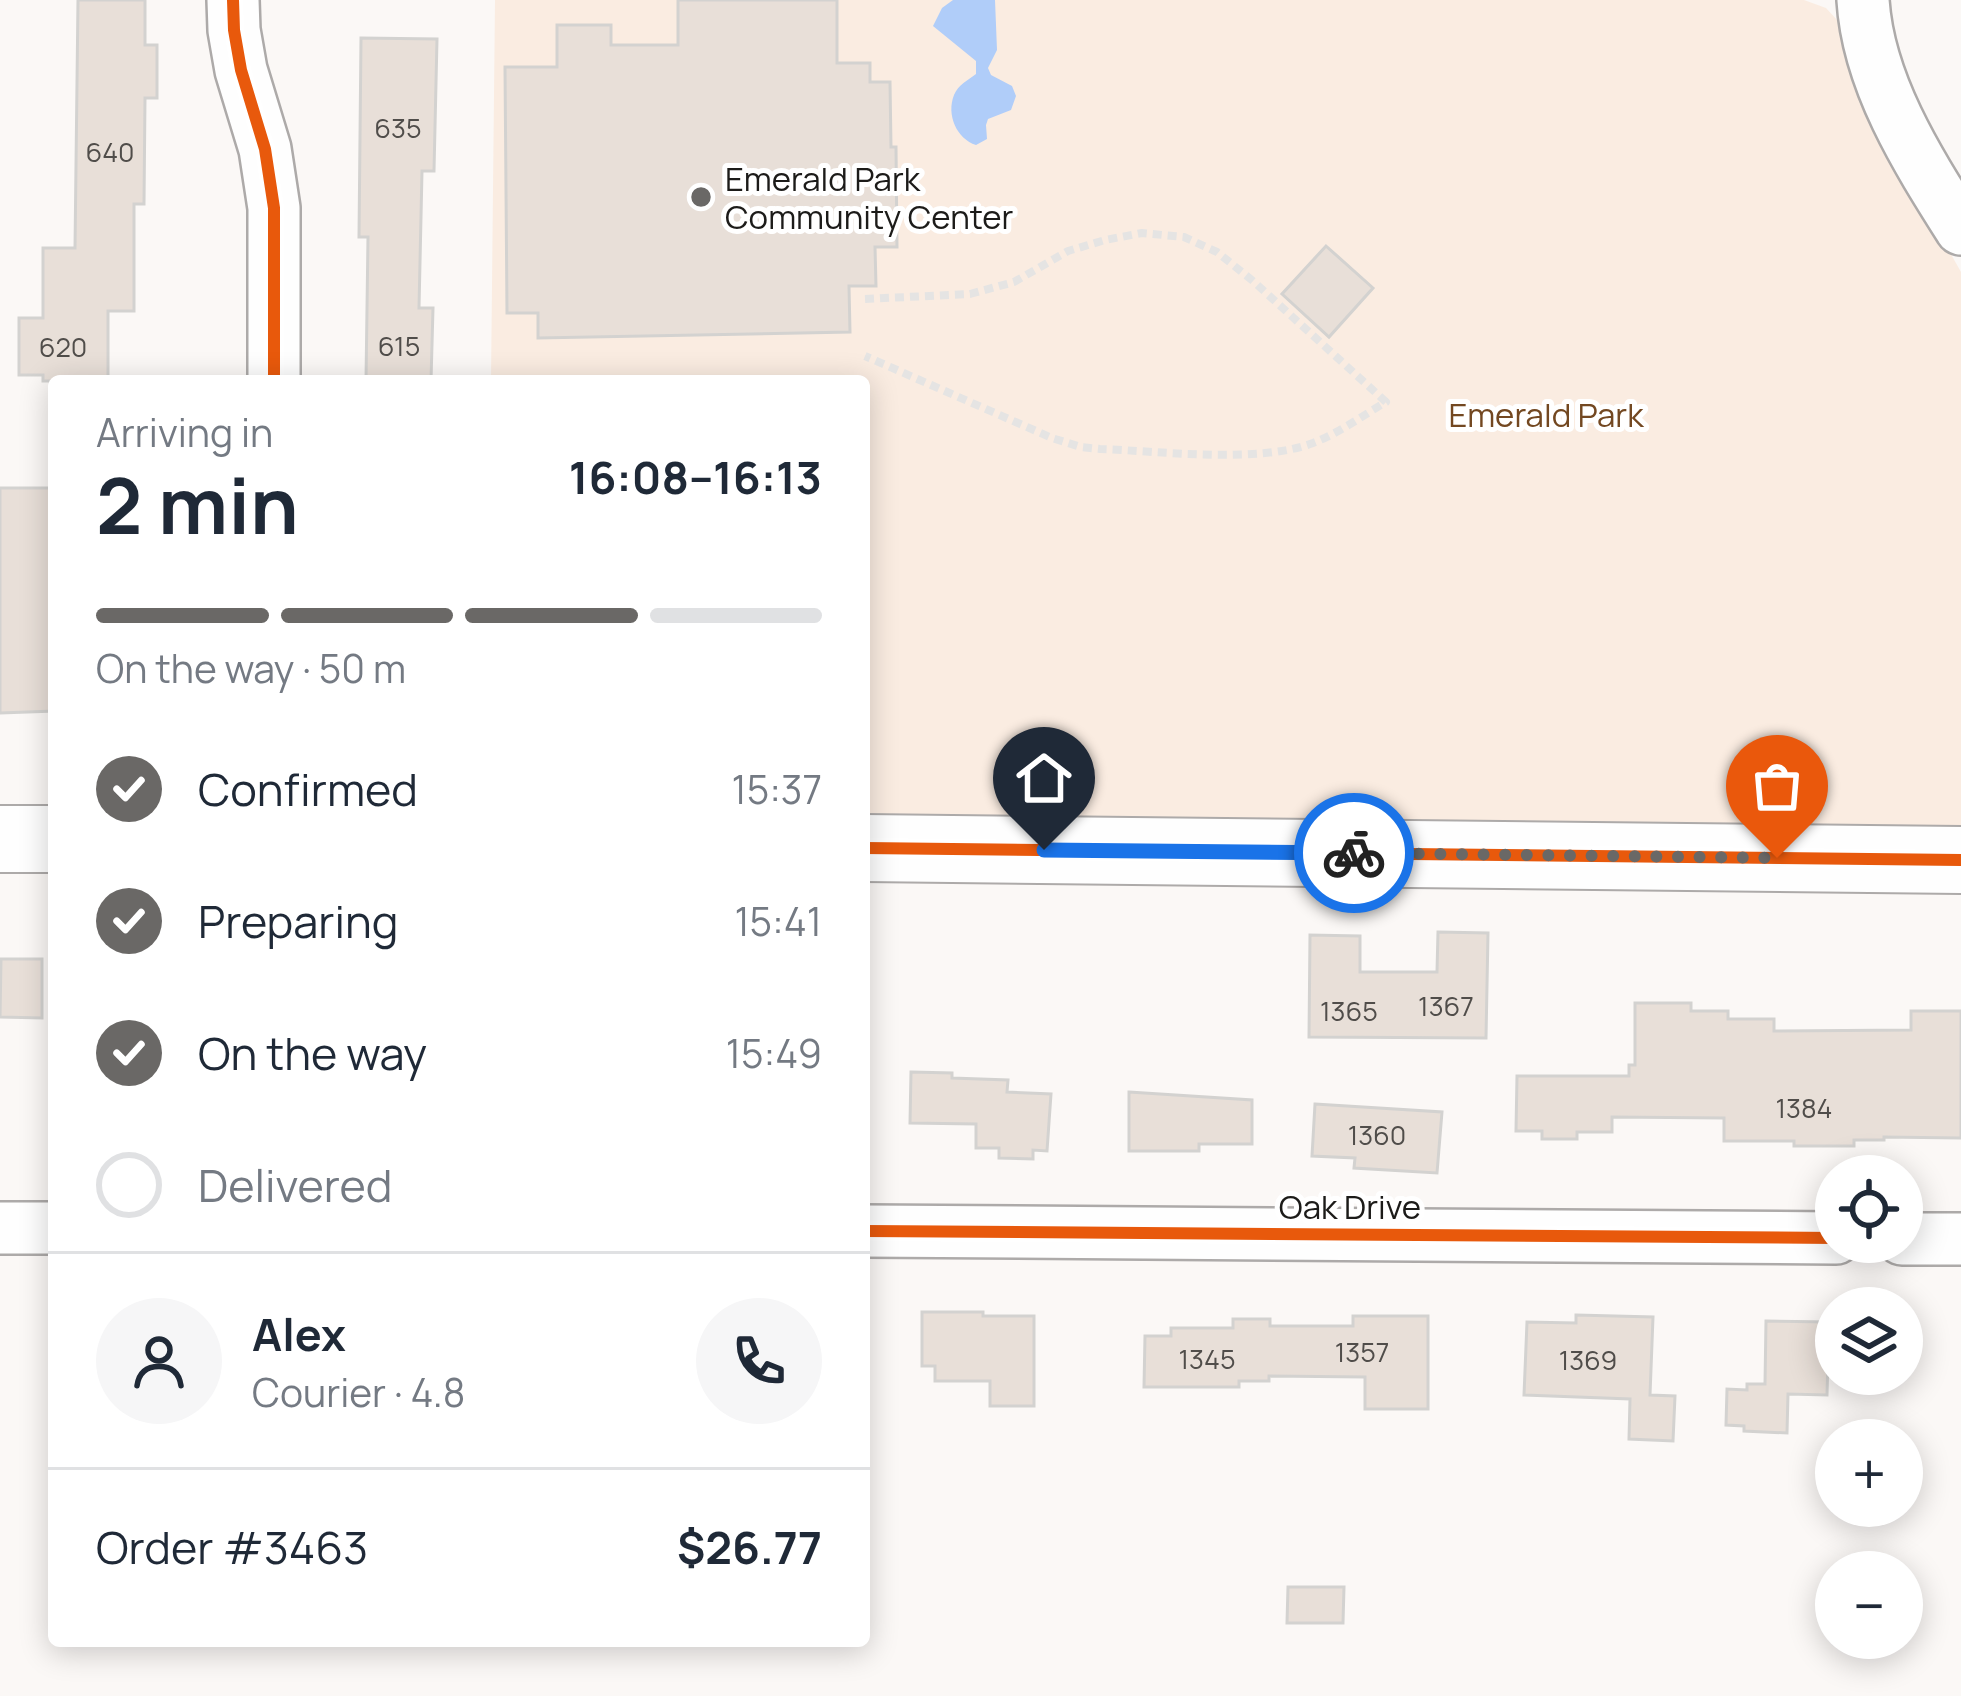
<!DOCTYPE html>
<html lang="en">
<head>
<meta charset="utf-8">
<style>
  :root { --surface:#fff; --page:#f6f6f7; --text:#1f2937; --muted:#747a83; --line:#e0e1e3; --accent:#6a6866 }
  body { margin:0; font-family:Manrope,sans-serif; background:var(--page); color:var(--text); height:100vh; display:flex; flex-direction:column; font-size:45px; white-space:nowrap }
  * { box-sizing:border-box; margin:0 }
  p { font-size:39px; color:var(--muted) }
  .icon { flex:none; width:66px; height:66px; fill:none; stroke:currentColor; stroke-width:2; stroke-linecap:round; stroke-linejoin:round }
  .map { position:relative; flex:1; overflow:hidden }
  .side { position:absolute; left:48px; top:375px; width:822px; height:1272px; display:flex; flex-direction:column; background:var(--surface); border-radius:12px; box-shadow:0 6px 30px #0003 }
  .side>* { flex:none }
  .buttons { position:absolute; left:1815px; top:1155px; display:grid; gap:24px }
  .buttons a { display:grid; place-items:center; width:108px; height:108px; border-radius:50%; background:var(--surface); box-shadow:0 6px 30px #0003; font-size:60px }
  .pin { position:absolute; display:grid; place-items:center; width:102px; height:102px; color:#fff; margin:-123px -51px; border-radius:50% 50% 50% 0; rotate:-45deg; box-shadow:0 0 12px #0007 }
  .pin .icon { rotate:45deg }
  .courier { position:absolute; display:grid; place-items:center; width:120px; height:120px; margin:-60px; border:9px solid #1a73e8; border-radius:50%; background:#fff; color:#222; box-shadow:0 3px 15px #0007 }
  .head em { font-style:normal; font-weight:700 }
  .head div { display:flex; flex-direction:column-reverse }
  .head { display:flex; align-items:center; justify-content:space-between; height:204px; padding:0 48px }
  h1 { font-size:78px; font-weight:700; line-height:90px }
  .bar { display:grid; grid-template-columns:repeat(4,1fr); gap:18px 12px; align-content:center; height:144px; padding:0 48px }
  .bar i { height:15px; border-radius:9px; background:var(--line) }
  .bar .active { background:var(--accent) }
  .bar p { grid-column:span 4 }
  .line { display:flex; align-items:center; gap:30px; padding:0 48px; border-top:3px solid var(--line) }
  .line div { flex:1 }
  .round { display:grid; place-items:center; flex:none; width:126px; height:126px; border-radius:63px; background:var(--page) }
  ol { padding:0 48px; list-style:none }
  li { display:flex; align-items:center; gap:36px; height:132px }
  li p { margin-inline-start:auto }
  li .icon { padding:12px; border-radius:50%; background:var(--accent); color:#fff; stroke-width:4 }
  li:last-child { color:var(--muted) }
  li i { width:66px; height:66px; border:6px solid var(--line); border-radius:50% }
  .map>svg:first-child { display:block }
  .green { fill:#faece1 }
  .water { fill:#b0cdf9 }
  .building { fill:#e8dfd8; stroke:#d3d2d0; stroke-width:3 }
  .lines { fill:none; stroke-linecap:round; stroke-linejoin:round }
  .street-casing { stroke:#adaaa9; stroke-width:56 }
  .secondary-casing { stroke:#adaaa9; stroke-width:70 }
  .path { stroke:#e5e4e3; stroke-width:8; stroke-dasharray:9 6; stroke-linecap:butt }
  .street { stroke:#fefefe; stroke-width:51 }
  .secondary { stroke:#fefefe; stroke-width:66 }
  .cycleway-casing { stroke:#fff; stroke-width:20 }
  .cycleway { stroke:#e8590c; stroke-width:12 }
  .done { stroke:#6a6866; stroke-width:12; stroke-dasharray:0 21.6 }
  .route { stroke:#1a73e8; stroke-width:15 }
  .poi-dot { fill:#6a6866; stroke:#fff; stroke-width:4.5 }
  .labels { text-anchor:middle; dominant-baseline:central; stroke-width:10; stroke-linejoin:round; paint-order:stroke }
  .number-label { font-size:27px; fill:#504d4a }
  .poi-label { font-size:33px; fill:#1c1b19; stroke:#fff; text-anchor:start }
  .park-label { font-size:33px; fill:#734821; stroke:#fff }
  .street-label { font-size:33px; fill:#1c1b19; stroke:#fff }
</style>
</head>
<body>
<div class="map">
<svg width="1961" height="1696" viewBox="0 0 1961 1696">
  <rect width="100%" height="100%" fill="#fbf8f6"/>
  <path class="green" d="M495,0H1804L1826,8L1850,34L1888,143L1961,272V832L864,822V381H491Z"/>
  <path class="water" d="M953,0H995L997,50L988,68L991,75L1012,86L1016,96L1011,110L988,119L986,125L987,139L976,145C957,139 946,115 954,95C958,85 968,80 976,74V61L933,26L942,8Z"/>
  <g class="building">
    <path d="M78,0H145V45H157V98H145L144,204H134V311H108V381H43V375H19V318H43V248H75Z"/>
    <path d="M678,0H837V63H870V82H890L891,147H896L897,247H875L876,286H849L850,332L538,338V313H507L505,67H557V25H611V45H678Z"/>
    <path d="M361,38L437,39L434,171H422L419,308H433L431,381H366L368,237H359Z"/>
    <path d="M1326,246L1373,288L1329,337L1282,294Z"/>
    <path d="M0,488H54V711L0,713Z"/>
    <path d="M1438,932L1488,933L1486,1038L1309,1037L1310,935L1360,936V972H1437Z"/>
    <path d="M1,959H42V1018L0,1017Z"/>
    <path d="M1635,1003H1691V1011H1728V1019H1774V1031L1911,1030V1011H1961V1138L1884,1137V1140H1854V1146H1794V1141H1724V1118L1612,1117V1132H1577V1139H1542V1131H1516L1517,1076H1629V1065H1635Z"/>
    <path d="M911,1072L952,1073V1078L1008,1080L1007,1092L1051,1094L1047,1151L1033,1150V1159L999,1158V1148H976V1124L910,1123Z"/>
    <path d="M1129,1092L1252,1100V1144H1199V1151H1129Z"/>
    <path d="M1315,1104L1442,1112L1437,1173L1354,1168L1355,1158L1312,1156Z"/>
    <path d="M922,1312H983V1316H1034V1406H990V1381H935V1366H922Z"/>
    <path d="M1576,1315L1653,1317L1650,1395L1675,1396L1673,1441L1629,1439L1630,1399L1524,1395L1527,1322L1576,1323Z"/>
    <path d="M1353,1316H1428V1409H1365V1377L1269,1376V1381H1239V1387H1144L1145,1336H1171V1328H1233V1319H1270V1326H1353Z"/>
    <path d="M1766,1321L1829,1322L1827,1395L1788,1394L1787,1433L1744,1431V1426L1726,1425L1727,1389L1747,1390V1384H1765Z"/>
    <path d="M1288,1587H1344L1343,1623H1287Z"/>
  </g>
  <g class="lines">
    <defs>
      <g id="street">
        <path d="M233,0L234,30L241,70L265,149L274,208V381"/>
        <path d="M1863,0C1868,83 1918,161 1961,229"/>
        <path d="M0,1228H54"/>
        <path d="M864,1231L1836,1238"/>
        <path d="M1902,1239H1961"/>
      </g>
      <g id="secondary">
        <path d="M0,839H54"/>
        <path d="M864,848L1961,860"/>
      </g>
    </defs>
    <use href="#street" class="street-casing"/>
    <use href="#secondary" class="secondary-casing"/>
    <path class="path" d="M865,299L970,294L1014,282L1068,251L1105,240L1142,233L1184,237L1217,252L1253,281L1386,402C1362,416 1339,433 1313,443C1257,464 1161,451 1100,449L1081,447L1052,438L865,356"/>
    <use href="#street" class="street"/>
    <use href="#secondary" class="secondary"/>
    <defs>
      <g id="cycleway">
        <path d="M233,0L234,30L241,70L265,149L274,208V381"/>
        <path d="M864,848L1961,860"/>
        <path d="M864,1231L1836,1238"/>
      </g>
    </defs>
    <use href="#cycleway" class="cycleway-casing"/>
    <use href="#cycleway" class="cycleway"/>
  </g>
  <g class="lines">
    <path class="done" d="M1354,853L1777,858"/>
    <path class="route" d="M1044,850L1354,853"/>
  </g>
  <circle class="poi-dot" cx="701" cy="197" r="12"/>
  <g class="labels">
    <g class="number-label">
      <text x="398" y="127">635</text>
      <text x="110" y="151">640</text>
      <text x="399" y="345">615</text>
      <text x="63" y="346">620</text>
      <text x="1446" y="1005">1367</text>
      <text x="1349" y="1010">1365</text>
      <text x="1804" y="1107">1384</text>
      <text x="1377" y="1134">1360</text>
      <text x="1362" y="1351">1357</text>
      <text x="1207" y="1358">1345</text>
      <text x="1588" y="1359">1369</text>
    </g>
    <g class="poi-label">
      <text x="725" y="178">Emerald Park<tspan x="725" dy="38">Community Center</tspan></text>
    </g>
    <g class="park-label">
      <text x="1546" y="414">Emerald Park</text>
    </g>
    <g class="street-label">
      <text x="1350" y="1206">Oak Drive</text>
    </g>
  </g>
</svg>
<div class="buttons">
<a><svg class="icon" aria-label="locate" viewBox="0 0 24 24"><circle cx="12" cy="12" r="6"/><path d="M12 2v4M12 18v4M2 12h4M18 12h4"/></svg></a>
<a><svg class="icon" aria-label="layers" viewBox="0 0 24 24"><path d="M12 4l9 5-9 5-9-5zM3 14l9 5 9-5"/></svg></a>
<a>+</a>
<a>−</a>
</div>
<div class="pin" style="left:1777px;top:858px;background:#ea580c"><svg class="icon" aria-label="bag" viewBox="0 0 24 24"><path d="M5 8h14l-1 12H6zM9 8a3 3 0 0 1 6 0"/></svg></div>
<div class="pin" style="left:1044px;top:850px;background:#1f2937"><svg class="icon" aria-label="home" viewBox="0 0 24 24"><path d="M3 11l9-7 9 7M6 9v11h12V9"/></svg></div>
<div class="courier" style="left:1354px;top:853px"><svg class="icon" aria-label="bike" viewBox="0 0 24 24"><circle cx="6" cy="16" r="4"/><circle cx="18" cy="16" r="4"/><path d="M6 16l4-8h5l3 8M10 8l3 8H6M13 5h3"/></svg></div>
<section class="side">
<div class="head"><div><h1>2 min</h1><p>Arriving in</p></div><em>16:08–16:13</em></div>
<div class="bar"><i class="active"></i><i class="active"></i><i class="active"></i><i></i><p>On the way · 50 m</p></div>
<ol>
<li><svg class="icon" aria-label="check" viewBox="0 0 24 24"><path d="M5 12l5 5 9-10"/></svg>Confirmed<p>15:37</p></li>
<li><svg class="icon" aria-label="check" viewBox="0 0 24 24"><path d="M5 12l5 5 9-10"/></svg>Preparing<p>15:41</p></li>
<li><svg class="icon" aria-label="check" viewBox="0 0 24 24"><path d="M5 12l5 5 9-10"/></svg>On the way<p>15:49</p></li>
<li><i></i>Delivered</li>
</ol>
<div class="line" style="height:216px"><a class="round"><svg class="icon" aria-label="person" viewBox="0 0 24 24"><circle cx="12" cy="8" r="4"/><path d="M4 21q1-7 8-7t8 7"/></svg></a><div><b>Alex</b><p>Courier · 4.8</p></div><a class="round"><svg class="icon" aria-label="phone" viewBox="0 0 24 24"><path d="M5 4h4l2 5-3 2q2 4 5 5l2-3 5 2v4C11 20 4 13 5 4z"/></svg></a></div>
<div class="line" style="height:156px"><div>Order #3463</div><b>$26.77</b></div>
</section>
</div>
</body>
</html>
